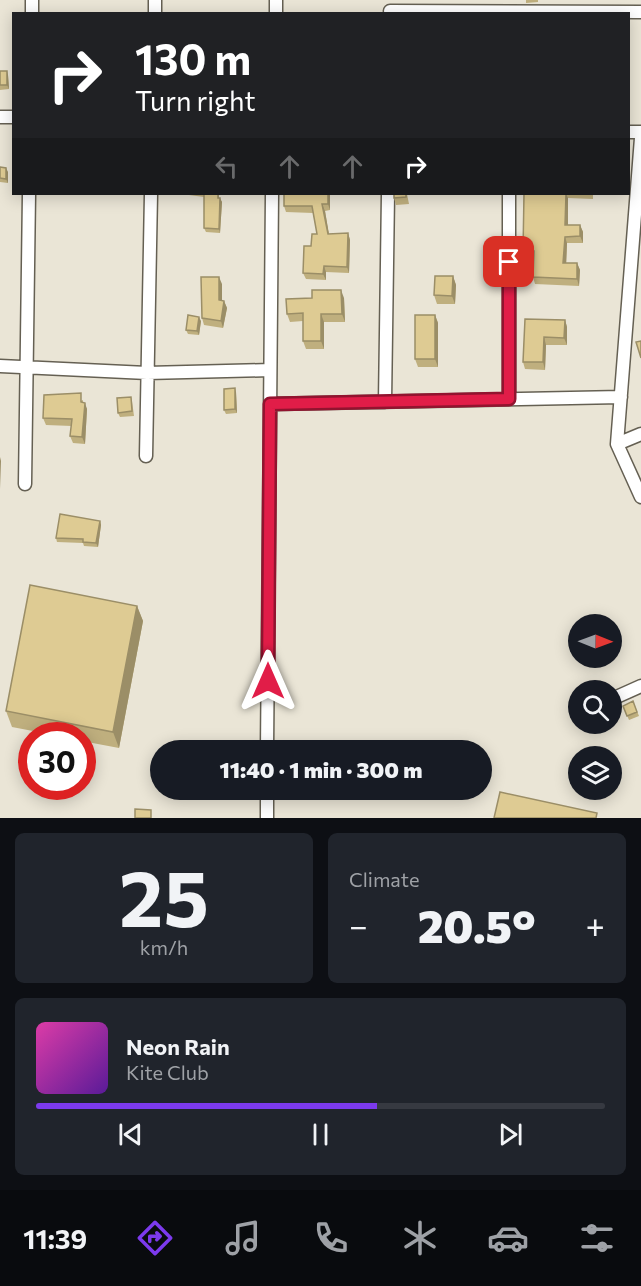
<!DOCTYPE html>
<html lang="en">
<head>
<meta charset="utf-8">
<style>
  :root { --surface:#171b24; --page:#20242c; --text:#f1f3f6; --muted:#9ea1a6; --line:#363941; --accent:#7c3aed }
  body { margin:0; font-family:Commissioner,sans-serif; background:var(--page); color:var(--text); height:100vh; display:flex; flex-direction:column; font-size:22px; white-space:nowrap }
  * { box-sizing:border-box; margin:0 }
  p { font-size:20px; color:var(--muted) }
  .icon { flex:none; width:33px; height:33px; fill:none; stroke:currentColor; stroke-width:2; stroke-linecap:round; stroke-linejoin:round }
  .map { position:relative; height:818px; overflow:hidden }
  .side { display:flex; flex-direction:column; gap:15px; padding:15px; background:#0d0f14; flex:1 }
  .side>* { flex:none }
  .banner { position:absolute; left:12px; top:12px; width:618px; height:183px; border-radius:0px; box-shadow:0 3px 15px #0003; background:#202124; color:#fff; overflow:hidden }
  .needle { width:39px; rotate:91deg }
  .tools { position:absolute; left:568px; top:614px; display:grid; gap:12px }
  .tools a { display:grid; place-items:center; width:54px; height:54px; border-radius:50%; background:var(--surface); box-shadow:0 3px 15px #0003; font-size:30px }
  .speed { position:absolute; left:18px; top:722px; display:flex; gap:12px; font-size:30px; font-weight:700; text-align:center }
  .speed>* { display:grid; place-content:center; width:78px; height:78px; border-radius:50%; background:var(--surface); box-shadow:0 3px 15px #0003; line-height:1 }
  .speed .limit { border:9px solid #d22; background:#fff; color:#111 }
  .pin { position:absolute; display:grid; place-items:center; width:51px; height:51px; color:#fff; margin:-26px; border-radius:12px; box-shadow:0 3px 9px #0006 }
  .me { position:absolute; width:66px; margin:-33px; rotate:0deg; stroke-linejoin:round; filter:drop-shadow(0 0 4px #0008) }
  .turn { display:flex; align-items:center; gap:21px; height:126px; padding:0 24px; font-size:27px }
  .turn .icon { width:78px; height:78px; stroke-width:2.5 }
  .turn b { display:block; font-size:42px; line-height:51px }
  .lanes { display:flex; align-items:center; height:57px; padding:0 24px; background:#0003; justify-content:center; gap:30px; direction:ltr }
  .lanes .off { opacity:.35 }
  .big { font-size:45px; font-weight:800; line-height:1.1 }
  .side .tile { flex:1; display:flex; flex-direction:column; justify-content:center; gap:9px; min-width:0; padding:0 21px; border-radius:9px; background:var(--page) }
  .side .dial { align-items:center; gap:0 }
  .dial b { font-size:78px; line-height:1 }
  .song { display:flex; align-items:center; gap:18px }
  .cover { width:72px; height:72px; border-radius:9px; background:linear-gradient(135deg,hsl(320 70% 55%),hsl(270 70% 35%)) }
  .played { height:6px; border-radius:3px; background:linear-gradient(90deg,var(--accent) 60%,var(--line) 60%) }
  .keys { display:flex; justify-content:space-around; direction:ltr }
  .heat { display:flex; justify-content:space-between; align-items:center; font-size:33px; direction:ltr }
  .side .tiles { flex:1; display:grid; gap:15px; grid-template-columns:1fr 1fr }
  .tile:last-child { grid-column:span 2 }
  .trip { position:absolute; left:150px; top:740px; width:342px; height:60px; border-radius:30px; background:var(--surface); box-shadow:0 3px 15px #0003; font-weight:800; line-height:60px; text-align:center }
  .dock { display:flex; height:96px; justify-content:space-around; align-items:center; background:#090b0e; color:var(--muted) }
  .dock .icon { width:42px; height:42px }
  .dock .current { color:var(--accent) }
  .dock b { font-size:27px; color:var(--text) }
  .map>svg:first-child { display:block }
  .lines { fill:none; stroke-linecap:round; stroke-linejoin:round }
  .minor-casing { stroke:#656053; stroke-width:15 }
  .minor { stroke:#fff; stroke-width:12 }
  .wall { fill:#bfaf7e }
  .shaded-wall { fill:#9b8e67 }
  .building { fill:#decb93; stroke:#9b8e67; stroke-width:1.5 }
  .route-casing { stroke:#92132f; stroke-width:15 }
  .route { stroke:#e11d48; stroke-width:10 }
</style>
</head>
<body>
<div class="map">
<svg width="641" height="818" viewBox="0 0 641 818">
  <rect width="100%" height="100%" fill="#eae5d6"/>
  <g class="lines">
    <!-- minor casing -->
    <g class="minor-casing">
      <path id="minor" d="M390,11l251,1
        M32,14v-14
        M155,14v-14
        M276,14v-14
        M0,117h14
        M628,132h13
        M641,138l-24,306 24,53
        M0,366l147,7 123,-3
        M509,399v-205
        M385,402l3,-208
        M270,404l351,-7
        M617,444l24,-10
        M146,456l5,-262
        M25,484l4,-290
        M612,699l29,-13
        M267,750l5,-556
        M267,818v-29"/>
    </g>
    <!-- minor -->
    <use href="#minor" class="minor"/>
  </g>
  <!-- wall -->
  <path class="wall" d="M526,0h12v2l-12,1z
    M0,71l8,4 1,14 -9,1z
    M0,167l8,5v11l-8,-1z
    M189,194h30v4l3,4 -2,31 -14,-1 -2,-4v-31l-15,-2z
    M284,194h46v16l-5,1 4,23 19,-1 2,7 -1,33 -23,-1v8l-20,-1 -3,-6 8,-27 6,-12 -4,-21 -27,-1 -2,-6z
    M394,194h13l2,10 -13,1 -2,-7z
    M524,194h69v5l-25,-1v27h12l3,7v11h-16l-1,20h11l3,7 -1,16 -44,-2 -2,-7 1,-20 -9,1 -2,-7z
    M453,276l3,9 -1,19h-18l-3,-9z
    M222,284v16l2,1 3,7 -4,20 -19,-3 -2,-7z
    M344,298l1,24h-21v27h-18l-3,-8v-20l-13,1 -3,-8z
    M435,315l3,8v44h-20l-3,-8z
    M525,319l40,1 2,7v18h-21l-1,25 -20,-1 -2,-7z
    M201,321l-2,14 -11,-1 -2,-4z
    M236,392l1,21 -11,1 -2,-4z
    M131,397l1,4 2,15 -14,1 -2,-4z
    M83,400v2l4,7 -2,35 -12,-1 -3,-7 2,-10 -26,-1 -3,-7z
    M100,521l1,4 -3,22 -14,-1 -1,-3 -26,-1 -1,-4z
    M137,606l6,15 -24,127 -37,-7v-6h-28l-42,-8 -6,-16z
    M633,701l6,15 -10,4 -6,-14z"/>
  <!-- shaded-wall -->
  <path class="shaded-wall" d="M7,71l1,4 1,14 -2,-4z
    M6,168l2,4v11l-2,-4z
    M328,194h2v16l-2,-6z
    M566,194l2,4v34l-3,-7z
    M220,198l2,4 -2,31 -1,-4z
    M322,204l3,7 5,30 -2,-7z
    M580,225l3,7v11l-3,-7z
    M348,233l2,7 -1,33 -2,-6z
    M565,237l2,6 -1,26 -3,-6z
    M577,263l3,7 -1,16 -2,-7z
    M324,266l2,6v8l-3,-6z
    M453,276l3,9 -1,19 -3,-8z
    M219,277l3,7v23l-3,-7z
    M341,290l3,8 1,24 -3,-8z
    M224,301l3,7 -4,20 -2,-7z
    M321,314l3,8v27l-3,-8z
    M435,315l3,8v44l-3,-8z
    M199,317l2,4 -2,14 -2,-4z
    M565,320l2,7v18l-3,-7z
    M544,337l2,8 -1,25 -2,-8z
    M235,388l1,4 1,21 -2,-4z
    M85,403l2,6 -2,35 -3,-7z
    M0,457l1,4 -1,28z
    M100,521l1,4 -3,22 -2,-4z
    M137,606l6,15 -24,127 -6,-16z"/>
  <!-- building -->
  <path class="building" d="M0,71h7v14h-7z
    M0,167l6,1v11l-6,-1z
    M204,194h14v4h2l-1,31 -15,-1z
    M284,194h44v10h-6l6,30 20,-1 -1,34 -23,-1 -1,8 -20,-1 1,-27h7l1,-12h5l-5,-28h-28z
    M394,194h12v3l-12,1z
    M524,194h42l-1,31h15v11l-15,1 -2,26h14v16l-44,-2 1,-26h-11z
    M435,276h18l-1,20 -18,-1z
    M201,277h18v23l5,1 -3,20 -19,-3z
    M312,290h29l1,24h-21v27h-18v-28l-16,1 -1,-15 26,-1z
    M188,315l11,2 -2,14 -11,-1z
    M415,315h20v44h-20z
    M525,319l40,1 -1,18 -20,-1 -1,25h-20z
    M641,341v17l-5,-16z
    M235,388v21l-11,1v-21z
    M81,393v9l4,1 -3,34 -12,-1 2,-17 -29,-1 1,-23z
    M131,397l1,14 -14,2 -1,-15z
    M60,514l40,7 -4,22 -13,-1v-3l-27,-1z
    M30,585l107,21 -24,126 -107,-21z
    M633,701l4,11 -10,4 -4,-10z
    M203,743l20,3v4h-21z
    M500,792l97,21 -1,5h-102z
    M135,809l16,1v8h-16z"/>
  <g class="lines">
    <!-- route casing -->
    <g class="route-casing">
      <path id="route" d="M268,681l2,-277 239,-5v-137"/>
    </g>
    <!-- route -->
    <use href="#route" class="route"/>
  </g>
</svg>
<div class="tools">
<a><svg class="needle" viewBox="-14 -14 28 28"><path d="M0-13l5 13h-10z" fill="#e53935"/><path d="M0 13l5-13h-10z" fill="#9ea1a6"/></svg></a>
<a><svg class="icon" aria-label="search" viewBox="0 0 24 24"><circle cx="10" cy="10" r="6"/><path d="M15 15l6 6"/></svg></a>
<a><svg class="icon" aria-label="layers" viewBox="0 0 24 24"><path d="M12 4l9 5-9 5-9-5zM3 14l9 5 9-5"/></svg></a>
</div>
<div class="speed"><div class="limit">30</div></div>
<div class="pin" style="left:509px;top:262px;background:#d93025"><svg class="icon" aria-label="arrive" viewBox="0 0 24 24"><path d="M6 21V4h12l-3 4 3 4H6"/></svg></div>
<svg class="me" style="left:268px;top:681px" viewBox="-20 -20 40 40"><path d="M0-17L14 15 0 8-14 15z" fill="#e11d48" stroke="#fff" stroke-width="4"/></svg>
<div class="trip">11:40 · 1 min · 300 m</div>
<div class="banner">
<div class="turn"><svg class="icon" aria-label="right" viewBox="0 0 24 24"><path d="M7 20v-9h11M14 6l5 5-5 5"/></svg><div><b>130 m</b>Turn right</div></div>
<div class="lanes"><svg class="icon off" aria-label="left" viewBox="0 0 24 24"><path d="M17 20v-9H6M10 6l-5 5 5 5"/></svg><svg class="icon off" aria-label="ahead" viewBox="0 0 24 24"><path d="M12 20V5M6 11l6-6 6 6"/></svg><svg class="icon off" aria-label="ahead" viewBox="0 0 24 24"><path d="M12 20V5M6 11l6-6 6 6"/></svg><svg class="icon" aria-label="right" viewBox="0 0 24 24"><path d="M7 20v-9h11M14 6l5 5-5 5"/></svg></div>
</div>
</div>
<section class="side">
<div class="tiles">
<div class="tile dial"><b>25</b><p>km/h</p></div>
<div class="tile"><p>Climate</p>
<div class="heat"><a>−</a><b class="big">20.5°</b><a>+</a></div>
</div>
<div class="tile">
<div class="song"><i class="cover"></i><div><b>Neon Rain</b><p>Kite Club</p></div></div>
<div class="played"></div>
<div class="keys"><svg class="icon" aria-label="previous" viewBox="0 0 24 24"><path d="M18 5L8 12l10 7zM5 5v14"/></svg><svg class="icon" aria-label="pause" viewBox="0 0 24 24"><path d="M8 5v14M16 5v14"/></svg><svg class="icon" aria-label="next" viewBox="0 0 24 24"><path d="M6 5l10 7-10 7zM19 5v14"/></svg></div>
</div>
</div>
</section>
<nav class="dock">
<b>11:39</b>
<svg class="icon current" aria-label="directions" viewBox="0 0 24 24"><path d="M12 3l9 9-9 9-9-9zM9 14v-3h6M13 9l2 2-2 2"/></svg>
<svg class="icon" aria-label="music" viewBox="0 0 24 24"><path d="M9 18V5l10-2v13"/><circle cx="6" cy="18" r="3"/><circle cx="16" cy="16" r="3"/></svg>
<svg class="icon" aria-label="phone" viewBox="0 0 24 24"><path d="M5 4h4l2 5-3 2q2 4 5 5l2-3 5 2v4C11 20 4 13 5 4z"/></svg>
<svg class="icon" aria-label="climate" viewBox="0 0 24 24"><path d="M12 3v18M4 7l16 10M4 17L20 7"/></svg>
<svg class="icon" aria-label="car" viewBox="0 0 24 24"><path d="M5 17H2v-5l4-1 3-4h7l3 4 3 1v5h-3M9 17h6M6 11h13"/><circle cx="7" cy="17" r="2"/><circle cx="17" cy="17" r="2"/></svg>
<svg class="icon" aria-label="filters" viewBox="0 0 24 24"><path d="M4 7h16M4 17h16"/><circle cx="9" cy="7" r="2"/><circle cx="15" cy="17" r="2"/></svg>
</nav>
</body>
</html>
